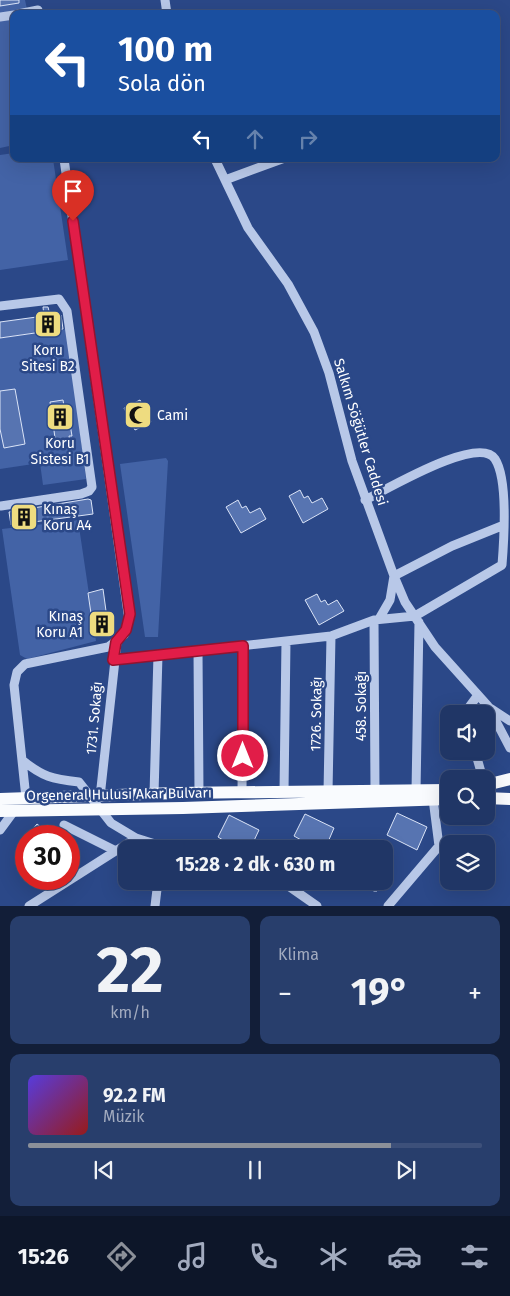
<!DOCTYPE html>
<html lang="tr">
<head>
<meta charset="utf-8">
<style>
  :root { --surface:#203666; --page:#283e6c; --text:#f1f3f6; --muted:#a2abbf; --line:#3d507a; --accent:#8c9099 }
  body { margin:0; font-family:"Fira Sans",sans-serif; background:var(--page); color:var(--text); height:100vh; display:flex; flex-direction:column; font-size:19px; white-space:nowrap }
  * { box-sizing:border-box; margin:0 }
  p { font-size:16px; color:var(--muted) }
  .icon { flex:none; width:28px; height:28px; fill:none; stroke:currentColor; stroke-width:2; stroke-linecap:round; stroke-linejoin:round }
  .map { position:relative; height:906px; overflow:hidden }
  .side { display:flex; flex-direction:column; gap:10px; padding:10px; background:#121e38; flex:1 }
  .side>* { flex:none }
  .top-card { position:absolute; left:10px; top:10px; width:490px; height:152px; border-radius:10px; box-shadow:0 5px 20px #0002,0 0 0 1px var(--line); background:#1a4fa0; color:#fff; overflow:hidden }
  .buttons { position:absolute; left:440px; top:705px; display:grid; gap:10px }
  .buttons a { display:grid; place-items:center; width:55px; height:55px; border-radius:10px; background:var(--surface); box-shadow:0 5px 20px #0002,0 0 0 1px var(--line); font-size:25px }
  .speed { position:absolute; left:15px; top:825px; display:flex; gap:10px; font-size:25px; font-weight:700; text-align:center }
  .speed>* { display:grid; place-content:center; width:65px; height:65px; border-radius:50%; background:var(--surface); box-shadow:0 5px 20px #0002,0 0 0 1px var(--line); line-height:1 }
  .speed .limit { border:8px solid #d22; background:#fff; color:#111 }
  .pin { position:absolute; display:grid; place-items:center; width:42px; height:42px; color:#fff; margin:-51px -21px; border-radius:50% 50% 50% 0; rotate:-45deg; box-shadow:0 0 5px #0007 }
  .pin .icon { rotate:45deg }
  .me { position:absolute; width:55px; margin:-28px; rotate:0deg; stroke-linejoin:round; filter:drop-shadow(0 0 4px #0008) }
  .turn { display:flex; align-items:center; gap:18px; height:105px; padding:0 25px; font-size:22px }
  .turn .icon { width:65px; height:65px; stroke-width:2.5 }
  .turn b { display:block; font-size:35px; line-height:42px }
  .lanes { display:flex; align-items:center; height:48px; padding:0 25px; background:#0003; justify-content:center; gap:25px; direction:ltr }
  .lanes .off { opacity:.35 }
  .big { font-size:38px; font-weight:700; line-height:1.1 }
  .side .tile { flex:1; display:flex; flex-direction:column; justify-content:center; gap:8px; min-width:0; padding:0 18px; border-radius:10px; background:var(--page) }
  .side .dial { align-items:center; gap:0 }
  .dial b { font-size:65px; line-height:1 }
  .song { display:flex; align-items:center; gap:15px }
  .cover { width:60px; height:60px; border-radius:8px; background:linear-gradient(135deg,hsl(250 70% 55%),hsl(0 70% 35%)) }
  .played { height:5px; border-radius:2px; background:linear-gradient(90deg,var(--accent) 80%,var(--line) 80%) }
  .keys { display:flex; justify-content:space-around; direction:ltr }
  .heat { display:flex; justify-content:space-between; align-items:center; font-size:28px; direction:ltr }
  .side .tiles { flex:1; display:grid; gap:10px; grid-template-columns:1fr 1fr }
  .tile:last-child { grid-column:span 2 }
  .trip { position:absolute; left:118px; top:840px; width:275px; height:50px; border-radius:10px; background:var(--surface); box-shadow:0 5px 20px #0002,0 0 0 1px var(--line); font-weight:700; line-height:50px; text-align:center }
  .dock { display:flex; height:80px; justify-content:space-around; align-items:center; background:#0d1629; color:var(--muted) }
  .dock .icon { width:35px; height:35px }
  .dock .current { color:var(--accent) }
  .dock b { font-size:22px; color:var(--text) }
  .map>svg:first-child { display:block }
  .green { fill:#4363a6 }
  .building { fill:#5774b1; stroke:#dbe4f7 }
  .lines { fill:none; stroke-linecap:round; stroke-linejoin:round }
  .minor { stroke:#b8c8e8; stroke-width:9 }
  .major { stroke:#f9fbfe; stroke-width:12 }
  .route-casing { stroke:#92132f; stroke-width:12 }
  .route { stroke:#e11d48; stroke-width:9 }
  .labels { text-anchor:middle; stroke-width:5; stroke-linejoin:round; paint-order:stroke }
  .poi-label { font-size:14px; fill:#fff; stroke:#2b4888 }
  .street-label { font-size:14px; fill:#fff; stroke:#2b4888 }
</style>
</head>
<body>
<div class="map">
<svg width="510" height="906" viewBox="0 0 510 906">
  <rect width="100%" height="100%" fill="#2b4888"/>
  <!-- green -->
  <path class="green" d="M0,0h25l3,14h-14v131l-14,3z
    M14,153v6h39l15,101 -68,10v-115z
    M67,329l19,150 -43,6 -3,-22 -40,6v-131z
    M166,458l2,3 -10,176h-13l-25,-173z
    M78,520l18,121 -69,18 -7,-4 -18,-126z"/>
  <!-- building -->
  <path class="building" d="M0,0h19v3l-19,3z
    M43,307h5l2,8h11l2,14 -63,9v-16l44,-6z
    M15,389l10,55 -21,4 -4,-19v-38z
    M63,400l1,6h3l5,30h-3l1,7 -14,2 -6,-43z
    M140,400l11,22 -16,8 -11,-22z
    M300,490l4,8 4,-2 4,7 10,-5 6,11 -25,14 -14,-27z
    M88,499l3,1 2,14 -82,11 -2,-13z
    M238,500l4,8 4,-2 4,7 10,-5 6,11 -25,14 -15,-26z
    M103,589l6,44 -12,2 -3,-1 -6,-41z
    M317,594l4,8 4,-2 3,5 9,-5 7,11 -25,14 -14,-25z
    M397,813l30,14 -10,23 -30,-15z
    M305,814l29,14 -9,21h-8l-23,-13z
    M229,815l30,15 -9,19h-12l-20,-12z
    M37,824l15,12h-25z
    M354,881h28l-5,10h-3z"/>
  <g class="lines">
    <!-- minor -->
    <path class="minor" d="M165,0l2,14
      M18,14l20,-4
      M0,17l14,-2
      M215,159l33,69 40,56 26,48 15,41 23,88 42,115 11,26 30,45 53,59 22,42
      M225,180l57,-21
      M0,306l59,-7 8,12 25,176 -3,4 -8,3 -80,12
      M379,619l11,-19 4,-24 58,-30 52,-21
      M374,620l1,171
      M198,651l1,142
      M113,660l218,-24 43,-16 41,-4 87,-51c2,-25 6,-86 -7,-106 -16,-25 -109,31 -130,41
      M490,708l20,13
      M464,714l14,-19
      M475,751l8,28
      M22,760c21,17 30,19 57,22l32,41 25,15 35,11
      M416,791l3,-169
      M284,792l2,-151
      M328,792l3,-156
      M242,793l1,-147
      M154,794l4,-139
      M100,797l17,-155
      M26,798l-12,-113 3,-13 8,-8 83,-17 16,-12 5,-15 -65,-461
      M64,825l52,26
      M0,830l14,-19
      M275,881l12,4 30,21
      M29,906l107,-68
      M155,906l3,-25
      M388,906l51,-60 -6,-47"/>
    <!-- major -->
    <path class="major" d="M486,785l24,-6
      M486,798l24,1
      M0,799l176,-6 271,-3
      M0,811l183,-3 266,-9"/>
  </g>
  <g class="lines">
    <!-- route casing -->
    <g class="route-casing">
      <path id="route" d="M73,221l57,393 -4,16 -10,12 -3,18 130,-14v110"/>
    </g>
    <!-- route -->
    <use href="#route" class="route"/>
  </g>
  <!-- icons -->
  <defs>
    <g id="building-square" transform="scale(1.4375)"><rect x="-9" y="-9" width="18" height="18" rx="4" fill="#eedc80" stroke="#2b4888"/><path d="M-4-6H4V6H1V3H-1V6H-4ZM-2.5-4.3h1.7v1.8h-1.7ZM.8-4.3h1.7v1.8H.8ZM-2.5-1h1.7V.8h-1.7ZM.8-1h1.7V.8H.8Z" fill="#111"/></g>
    <g id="mosque-square" transform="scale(1.4375)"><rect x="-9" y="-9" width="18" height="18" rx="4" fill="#eedc80" stroke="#2b4888"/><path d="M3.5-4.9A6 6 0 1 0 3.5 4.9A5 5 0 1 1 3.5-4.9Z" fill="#111"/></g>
  </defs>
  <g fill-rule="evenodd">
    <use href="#building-square" x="48" y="324"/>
    <use href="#mosque-square" x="138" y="415"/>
    <use href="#building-square" x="60" y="417"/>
    <use href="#building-square" x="24" y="517"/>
    <use href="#building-square" x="102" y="624"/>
  </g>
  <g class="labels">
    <!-- poi labels -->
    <g class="poi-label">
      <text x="48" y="355">Koru<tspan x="48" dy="16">Sitesi B2</tspan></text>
      <text x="157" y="420" text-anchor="start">Cami</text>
      <text x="60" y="448">Koru<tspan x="60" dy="16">Sistesi B1</tspan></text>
      <text x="43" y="514" text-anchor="start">Kınaş<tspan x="43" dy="16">Koru A4</tspan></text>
      <text x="83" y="621" text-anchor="end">Kınaş<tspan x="83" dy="16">Koru A1</tspan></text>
    </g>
    <!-- street labels -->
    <g class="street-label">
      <text transform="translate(361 432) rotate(73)" y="5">Salkım Söğütler Caddesi</text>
      <text transform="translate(361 706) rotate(-90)" y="5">458. Sokağı</text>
      <text transform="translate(316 714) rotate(-89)" y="5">1726. Sokağı</text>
      <text transform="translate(94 718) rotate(-85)" y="5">1731. Sokağı</text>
      <text transform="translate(119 794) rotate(-1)" y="5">Orgeneral Hulusi Akar Bulvarı</text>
    </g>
  </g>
</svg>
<div class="buttons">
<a><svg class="icon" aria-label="sound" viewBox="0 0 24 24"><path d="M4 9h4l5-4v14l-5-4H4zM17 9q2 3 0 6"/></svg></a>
<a><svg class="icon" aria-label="search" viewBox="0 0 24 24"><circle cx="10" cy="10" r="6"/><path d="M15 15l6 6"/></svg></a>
<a><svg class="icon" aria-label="layers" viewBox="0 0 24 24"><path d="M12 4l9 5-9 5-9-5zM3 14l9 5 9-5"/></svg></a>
</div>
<div class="speed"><div class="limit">30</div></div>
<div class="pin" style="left:73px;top:221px;background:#d93025"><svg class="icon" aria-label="arrive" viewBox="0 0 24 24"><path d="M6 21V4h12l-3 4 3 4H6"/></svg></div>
<svg class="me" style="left:243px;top:756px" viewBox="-20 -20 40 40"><circle r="17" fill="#e11d48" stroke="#fff" stroke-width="3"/><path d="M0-11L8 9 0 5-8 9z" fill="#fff"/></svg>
<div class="trip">15:28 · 2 dk · 630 m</div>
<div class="top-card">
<div class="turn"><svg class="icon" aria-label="left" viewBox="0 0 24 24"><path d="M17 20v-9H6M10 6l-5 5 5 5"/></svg><div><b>100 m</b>Sola dön</div></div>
<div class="lanes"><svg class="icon" aria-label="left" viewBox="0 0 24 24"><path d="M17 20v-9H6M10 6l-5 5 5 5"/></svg><svg class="icon off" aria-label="ahead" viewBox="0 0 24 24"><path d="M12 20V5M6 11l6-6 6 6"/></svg><svg class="icon off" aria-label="right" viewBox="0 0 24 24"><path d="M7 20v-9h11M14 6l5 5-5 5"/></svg></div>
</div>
</div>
<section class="side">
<div class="tiles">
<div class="tile dial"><b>22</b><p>km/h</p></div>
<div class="tile"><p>Klima</p>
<div class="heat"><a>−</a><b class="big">19°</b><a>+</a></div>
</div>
<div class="tile">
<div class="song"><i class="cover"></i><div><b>92.2 FM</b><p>Müzik</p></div></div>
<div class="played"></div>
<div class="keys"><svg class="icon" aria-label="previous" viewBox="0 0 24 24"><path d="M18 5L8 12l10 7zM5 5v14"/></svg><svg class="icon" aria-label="pause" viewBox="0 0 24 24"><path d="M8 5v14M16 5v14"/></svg><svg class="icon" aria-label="next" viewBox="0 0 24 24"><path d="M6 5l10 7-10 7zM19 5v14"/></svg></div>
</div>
</div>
</section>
<nav class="dock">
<b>15:26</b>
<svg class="icon current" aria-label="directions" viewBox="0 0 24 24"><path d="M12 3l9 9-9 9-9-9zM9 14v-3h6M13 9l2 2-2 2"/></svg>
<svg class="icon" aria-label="music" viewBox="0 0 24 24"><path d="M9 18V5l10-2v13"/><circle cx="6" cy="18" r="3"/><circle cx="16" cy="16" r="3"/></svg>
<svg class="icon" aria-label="phone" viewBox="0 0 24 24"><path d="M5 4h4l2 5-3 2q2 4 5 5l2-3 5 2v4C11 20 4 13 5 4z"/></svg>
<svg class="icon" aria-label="climate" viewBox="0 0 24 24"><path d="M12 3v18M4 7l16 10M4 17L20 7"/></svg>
<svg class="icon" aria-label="car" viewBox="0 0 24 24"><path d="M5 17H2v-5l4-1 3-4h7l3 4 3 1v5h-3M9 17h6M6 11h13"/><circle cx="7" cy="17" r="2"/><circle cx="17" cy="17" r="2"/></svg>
<svg class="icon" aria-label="filters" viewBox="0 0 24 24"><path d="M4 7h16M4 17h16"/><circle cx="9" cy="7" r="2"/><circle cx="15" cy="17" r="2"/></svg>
</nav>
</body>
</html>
